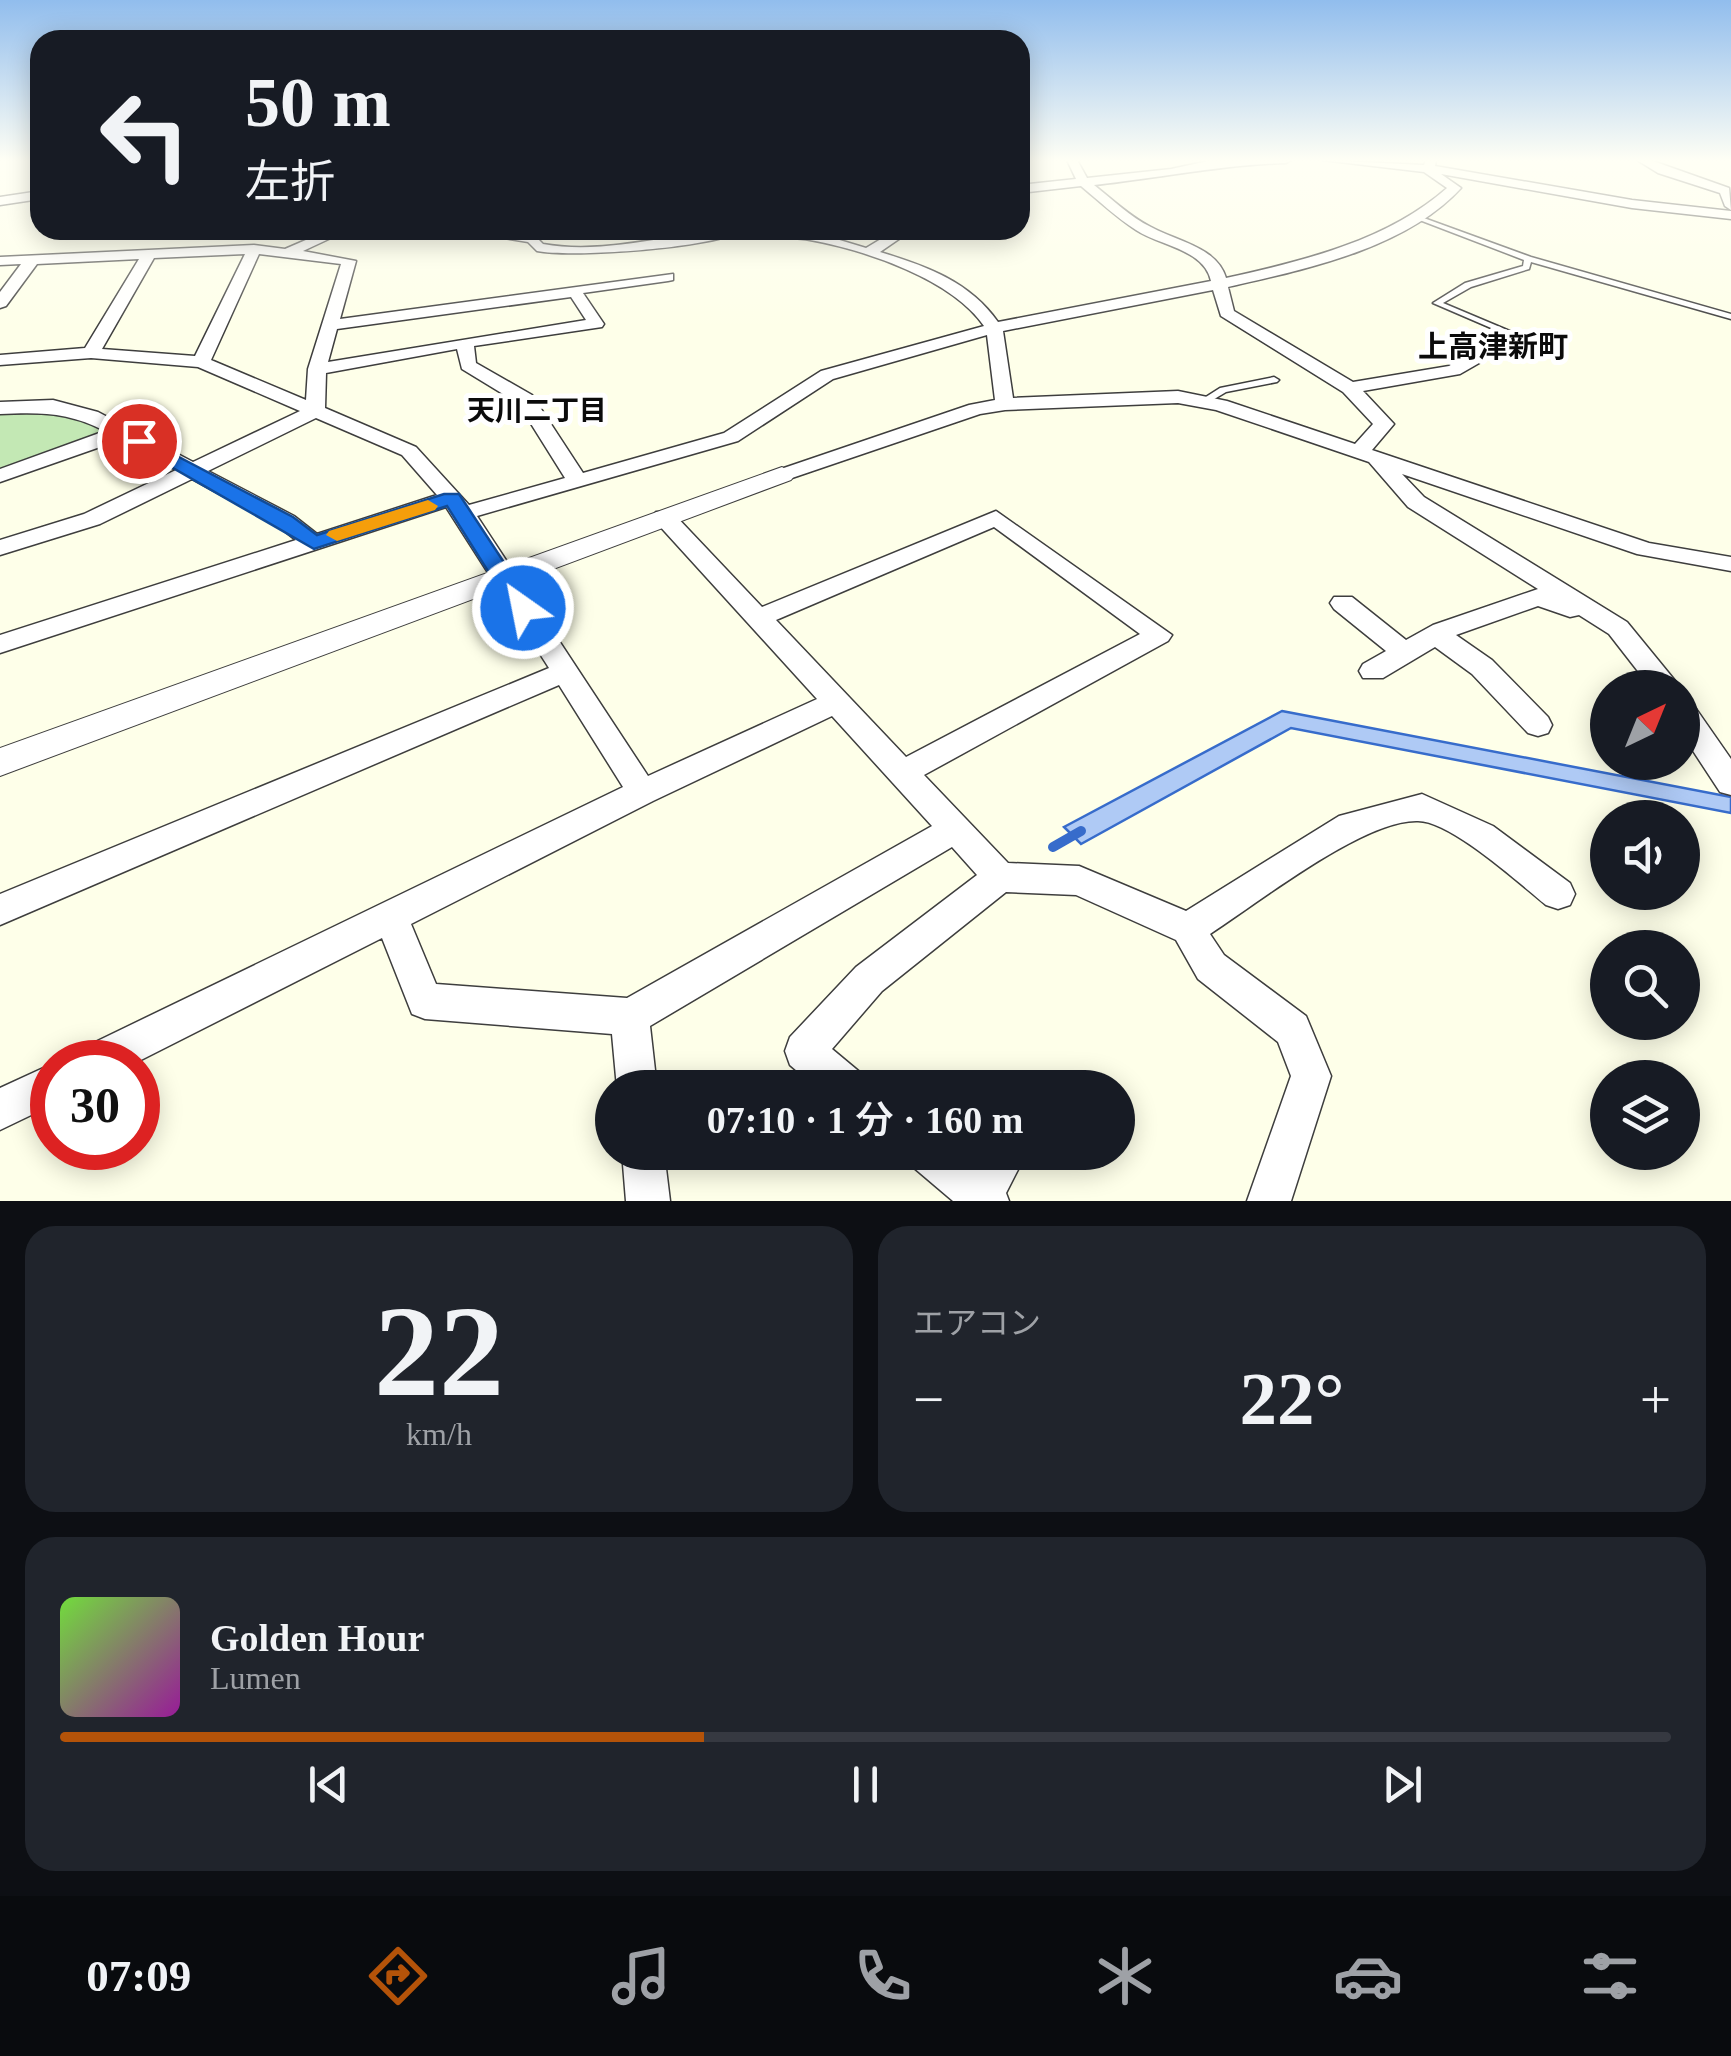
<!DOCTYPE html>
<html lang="ja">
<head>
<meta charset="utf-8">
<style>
  :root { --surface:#171b24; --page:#20242c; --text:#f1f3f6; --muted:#9ea1a6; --line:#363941; --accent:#b45309 }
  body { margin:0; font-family:"Times New Roman","Noto Sans JP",serif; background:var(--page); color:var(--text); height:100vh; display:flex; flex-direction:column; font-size:38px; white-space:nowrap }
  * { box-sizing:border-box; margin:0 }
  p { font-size:32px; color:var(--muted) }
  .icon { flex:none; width:55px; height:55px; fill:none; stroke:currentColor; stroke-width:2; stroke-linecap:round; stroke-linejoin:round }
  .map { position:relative; height:1201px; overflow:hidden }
  .side { display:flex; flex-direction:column; gap:25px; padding:25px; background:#0d0f14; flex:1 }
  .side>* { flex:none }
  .top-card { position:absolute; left:30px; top:30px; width:1000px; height:210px; border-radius:30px; box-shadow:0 5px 25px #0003; background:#171b24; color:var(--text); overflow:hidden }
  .needle { width:65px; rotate:43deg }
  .fabs { position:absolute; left:1590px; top:670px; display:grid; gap:20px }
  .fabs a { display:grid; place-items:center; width:110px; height:110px; border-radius:50%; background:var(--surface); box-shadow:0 5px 25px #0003; font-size:50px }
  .speed { position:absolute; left:30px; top:1040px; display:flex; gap:20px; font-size:50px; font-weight:700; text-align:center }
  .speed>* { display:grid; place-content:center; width:130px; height:130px; border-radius:50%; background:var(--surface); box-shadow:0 5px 25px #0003; line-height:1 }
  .speed .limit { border:15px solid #d22; background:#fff; color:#111 }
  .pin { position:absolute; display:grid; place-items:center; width:85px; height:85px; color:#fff; margin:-42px; border:5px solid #fff; border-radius:50%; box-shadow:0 2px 10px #0007 }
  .me { position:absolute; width:110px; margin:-55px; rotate:327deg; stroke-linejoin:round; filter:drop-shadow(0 0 8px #0008) }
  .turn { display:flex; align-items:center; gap:35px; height:210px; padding:0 50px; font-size:45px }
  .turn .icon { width:130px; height:130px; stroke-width:2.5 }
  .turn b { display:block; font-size:70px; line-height:85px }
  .big { font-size:75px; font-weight:600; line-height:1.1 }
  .side .card { flex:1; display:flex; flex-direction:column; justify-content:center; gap:15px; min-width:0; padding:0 35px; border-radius:30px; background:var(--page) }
  .side .dial { align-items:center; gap:0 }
  .dial b { font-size:130px; line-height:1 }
  .song { display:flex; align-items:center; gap:30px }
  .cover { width:120px; height:120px; border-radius:15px; background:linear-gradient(135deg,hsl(100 70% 55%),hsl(300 70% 35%)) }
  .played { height:10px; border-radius:5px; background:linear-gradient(90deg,var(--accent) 40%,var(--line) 40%) }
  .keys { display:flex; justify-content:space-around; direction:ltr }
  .heat { display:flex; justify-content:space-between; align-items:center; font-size:55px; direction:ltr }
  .side .tiles { flex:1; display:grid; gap:25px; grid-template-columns:1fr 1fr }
  .card:last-child { grid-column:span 2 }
  .trip { position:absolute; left:595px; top:1070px; width:540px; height:100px; border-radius:50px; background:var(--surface); box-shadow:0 5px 25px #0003; font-weight:600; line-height:100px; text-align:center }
  .tab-bar { display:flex; height:160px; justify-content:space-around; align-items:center; background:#090b0e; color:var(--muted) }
  .tab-bar .icon { width:70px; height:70px }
  .tab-bar .selected { color:var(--accent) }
  .tab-bar b { font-size:45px; color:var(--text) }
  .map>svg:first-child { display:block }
  .green { fill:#c3e8b4 }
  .water { fill:#afcaf5; stroke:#376ccb; stroke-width:2.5 }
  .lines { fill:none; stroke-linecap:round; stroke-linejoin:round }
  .stream { stroke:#376ccb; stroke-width:10 }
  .service-casing { stroke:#3e3e3e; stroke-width:3 }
  .minor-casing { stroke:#3e3e3e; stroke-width:3 }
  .tertiary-casing { stroke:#3e3e3e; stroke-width:2 }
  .service { fill:#fff; fill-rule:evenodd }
  .minor { fill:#fff; fill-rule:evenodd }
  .tertiary { fill:#fff; fill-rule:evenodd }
  .route { fill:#1a73e8; stroke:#114b97; stroke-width:2.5 }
  .slow { fill:#f59e0b }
  .labels { text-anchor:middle; stroke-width:10; stroke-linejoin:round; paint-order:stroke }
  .far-neighbourhood-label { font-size:28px; font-weight:bold; fill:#0b0b0b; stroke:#fff }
  .far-quarter-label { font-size:30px; font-weight:bold; fill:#0b0b0b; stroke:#fff }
</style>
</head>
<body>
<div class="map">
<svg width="1731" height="1201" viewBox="0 0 1731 1201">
  <rect width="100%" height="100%" fill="#feffe9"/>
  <!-- green -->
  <path class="green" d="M43,411l55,14 4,11 -102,37v-60z"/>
  <!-- water -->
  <path class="water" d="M1282,711l449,86v16l-440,-85 -210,116 -17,-17z"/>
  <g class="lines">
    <!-- stream -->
    <path class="stream" d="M1053,847l28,-16"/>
    <!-- service casing -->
    <g class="service-casing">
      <path id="service" d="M1417,217h4l110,40 200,57v5l-200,-57 -2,7 -58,18 -28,16 76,32 -7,2 -79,-34 32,-20 58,-17 1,-6 -107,-41z
        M1274,377l5,3 -2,2 -51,10 -20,12 -3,1 -5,-3 22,-14z"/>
    </g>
    <!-- minor casing -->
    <g class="minor-casing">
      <path id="minor" d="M1067,160h10l10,18 84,-9 42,-9h78l-5,3c-65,2 -127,15 -192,22 18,14 36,32 57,42 25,14 66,20 75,51 77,-17 161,-37 221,-90l-23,-16 -102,-12 102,5 2,-5h10l-1,6 197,34 99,11v8l-99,-11 -191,-34 20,14c-56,61 -155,81 -233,99l6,24 119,71 96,-16 60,-35h12v8l-61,35 -97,17 31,33 -22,26 277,93 82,14v14l-94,-17 -235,-80 22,23 203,125 54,66h-30l-42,-54 -30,-19 -9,2 -32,-11 -82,29 36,25 56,57 4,8 -4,8 -10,3 -10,-3 -56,-59 -37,-27 -52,31h-20l-4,-7 4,-7 23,-13 -52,-42 -4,-6 4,-6h18l54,43 27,-15 105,-36 -130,-82 -39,-45 -153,-52 -38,-7 -173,7 -25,4 -191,65 -7,2 -11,-6 4,-4 194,-66 26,-5 -8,-65 -154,44 -95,62 -261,75 171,260 169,-77 -161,-177 -3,-5 3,-5h16l90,95 234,-96 176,124 -4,6 -244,134 84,88 71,3 107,45 153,-95 83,-22 71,32 77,57 5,11 -5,11 -12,4 -12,-4c-26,-21 -95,-84 -128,-84 -54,-2 -160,82 -208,113l14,21 82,61 25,60 -40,125h-44l44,-125 -13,-34 -80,-63 -22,-39 -100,-45 -70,-3 -124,99 -50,58 30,25 6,14h-51l-27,-23 -5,-14 5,-14 66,-70 121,-92 -25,-28 -302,179 7,62h-40l-5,-54 -187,-15 -13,-5 -30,-76 -245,124h-59l5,-14 540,-261 -64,-102 -559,240v-31l549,-226 -103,-161 -446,146v-18l296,-95 -18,-14 -86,-47 -92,45 -100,31v-15l84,-26 92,-44 -56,-30 -120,42v-13l105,-38c-36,-19 -66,-19 -105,-17v-12l53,-2 45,12 95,50 107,-51 -102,-44 -107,-9 -91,7v-10l85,-7 54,-89 -102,5 -31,42 -6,2v-16l21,-28 -21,1v-8l254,-12 31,4 44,-19h19l-45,21 53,10 -16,58 333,-45v6l-5,1 -85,12 21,31 -2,3 -128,19 2,17 56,32 51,78 141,-40 97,-62 163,-45c-32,-47 -119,-76 -174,-86 -19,-4 -46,0 -62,-10l65,2 53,16 30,-18h16l-32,22c46,14 89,29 118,70l213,-41c-7,-32 -51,-35 -75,-51 -19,-12 -37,-29 -55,-44l-61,7v-8l56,-6zM245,254l-50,102 -93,-7 52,-91zM259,254l82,10 -33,105 -2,31 -95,-40zM1213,290l8,26 122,76 30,32 -18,20 -128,-43 -49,-10 -165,7 -10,-67zM571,297l15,23 -258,42 9,-33zM457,349l5,20 56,34 47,75 -96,27 -53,-58 -91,-39 1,-35zM316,418l86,37 35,40 -120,39 -23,-18 -86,-45zM994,527l146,107 -234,123 -130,-137zM832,716l100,110 -305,172 -191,-14 -25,-60 242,-123z
        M1637,160h13l79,28 2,22 -6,-4 -5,-13 -62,-20z
        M40,191v8l-40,6v-8z
        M454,230l79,4 10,10c67,12 134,-14 201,-14 -29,18 -170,28 -207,21l-9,-9z
        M1682,700l10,3 39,56v36l-11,-3 -38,-58z
        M52,1064v41l-52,25v-42z
        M622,1152h42l6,49h-44z
        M907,1152h55l13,11 7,-11h45l-21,41 3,8h-56l-40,-34z"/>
    </g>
    <!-- tertiary casing -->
    <g class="tertiary-casing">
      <path id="tertiary" d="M782,467l13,8 -4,5 -791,296v-28z"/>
    </g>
    <!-- service -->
    <use href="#service" class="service"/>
    <!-- minor -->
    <use href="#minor" class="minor"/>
    <!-- tertiary -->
    <use href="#tertiary" class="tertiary"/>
  </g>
  <!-- sky -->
  <linearGradient id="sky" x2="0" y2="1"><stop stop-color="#91bded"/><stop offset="0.49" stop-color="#fffff5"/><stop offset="1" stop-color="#fffff5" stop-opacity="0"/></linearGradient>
  <rect width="1731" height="328" fill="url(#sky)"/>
  <!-- route -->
  <path class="route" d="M139,436l154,81 24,18 127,-41h15l75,114 -11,8 -8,-2 -68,-108 -133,43 -181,-104v-8z"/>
  <!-- slow -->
  <path class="slow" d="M428,500l10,6 -3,4 -98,31 -11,-6 3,-4z"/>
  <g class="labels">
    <!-- far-neighbourhood labels -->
    <g class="far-neighbourhood-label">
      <text x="537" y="420">天川二丁目</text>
    </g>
    <!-- far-quarter labels -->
    <g class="far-quarter-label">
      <text x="1493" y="357">上高津新町</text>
    </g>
  </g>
</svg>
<div class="fabs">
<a><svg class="needle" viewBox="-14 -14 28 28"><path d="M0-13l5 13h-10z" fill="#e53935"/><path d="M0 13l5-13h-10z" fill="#9ea1a6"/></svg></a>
<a><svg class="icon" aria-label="sound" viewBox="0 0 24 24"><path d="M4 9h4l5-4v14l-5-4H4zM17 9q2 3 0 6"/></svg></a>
<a><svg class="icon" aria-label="search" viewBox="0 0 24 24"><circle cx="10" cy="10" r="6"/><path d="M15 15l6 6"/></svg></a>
<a><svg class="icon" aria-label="layers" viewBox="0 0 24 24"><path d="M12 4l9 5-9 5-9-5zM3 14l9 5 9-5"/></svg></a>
</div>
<div class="speed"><div class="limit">30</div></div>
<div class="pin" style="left:139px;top:441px;background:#d93025"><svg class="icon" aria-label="arrive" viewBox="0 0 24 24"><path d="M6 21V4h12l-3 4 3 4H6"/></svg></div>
<svg class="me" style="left:523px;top:608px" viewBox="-20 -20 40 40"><circle r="17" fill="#1a73e8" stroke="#fff" stroke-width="3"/><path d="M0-11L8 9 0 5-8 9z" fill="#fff"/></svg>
<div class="trip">07:10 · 1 分 · 160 m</div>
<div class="top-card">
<div class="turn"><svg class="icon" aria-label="left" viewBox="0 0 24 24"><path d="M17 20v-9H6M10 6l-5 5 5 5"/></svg><div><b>50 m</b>左折</div></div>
</div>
</div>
<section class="side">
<div class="tiles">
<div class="card dial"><b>22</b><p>km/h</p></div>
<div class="card"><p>エアコン</p>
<div class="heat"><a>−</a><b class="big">22°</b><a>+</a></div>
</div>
<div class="card">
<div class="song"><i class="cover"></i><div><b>Golden Hour</b><p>Lumen</p></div></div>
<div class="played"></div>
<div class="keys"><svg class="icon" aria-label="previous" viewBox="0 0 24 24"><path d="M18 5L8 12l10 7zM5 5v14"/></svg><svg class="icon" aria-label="pause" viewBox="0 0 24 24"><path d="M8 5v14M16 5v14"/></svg><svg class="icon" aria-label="next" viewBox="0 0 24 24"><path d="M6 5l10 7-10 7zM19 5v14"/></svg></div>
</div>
</div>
</section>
<nav class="tab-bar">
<b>07:09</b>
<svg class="icon selected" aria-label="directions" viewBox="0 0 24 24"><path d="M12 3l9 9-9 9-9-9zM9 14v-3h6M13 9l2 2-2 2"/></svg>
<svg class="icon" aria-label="music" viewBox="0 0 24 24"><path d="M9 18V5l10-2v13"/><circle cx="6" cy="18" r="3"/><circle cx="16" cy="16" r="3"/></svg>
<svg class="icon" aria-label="phone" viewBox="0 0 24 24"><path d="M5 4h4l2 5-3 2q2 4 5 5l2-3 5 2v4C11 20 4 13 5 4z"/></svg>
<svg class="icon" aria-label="climate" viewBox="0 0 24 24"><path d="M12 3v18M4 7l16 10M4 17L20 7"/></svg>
<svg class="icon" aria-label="car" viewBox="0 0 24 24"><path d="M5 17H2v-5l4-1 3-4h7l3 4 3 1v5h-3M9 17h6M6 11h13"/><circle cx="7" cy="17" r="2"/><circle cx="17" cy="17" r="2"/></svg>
<svg class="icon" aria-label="filters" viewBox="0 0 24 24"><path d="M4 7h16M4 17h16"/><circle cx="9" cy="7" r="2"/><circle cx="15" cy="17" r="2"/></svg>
</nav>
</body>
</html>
